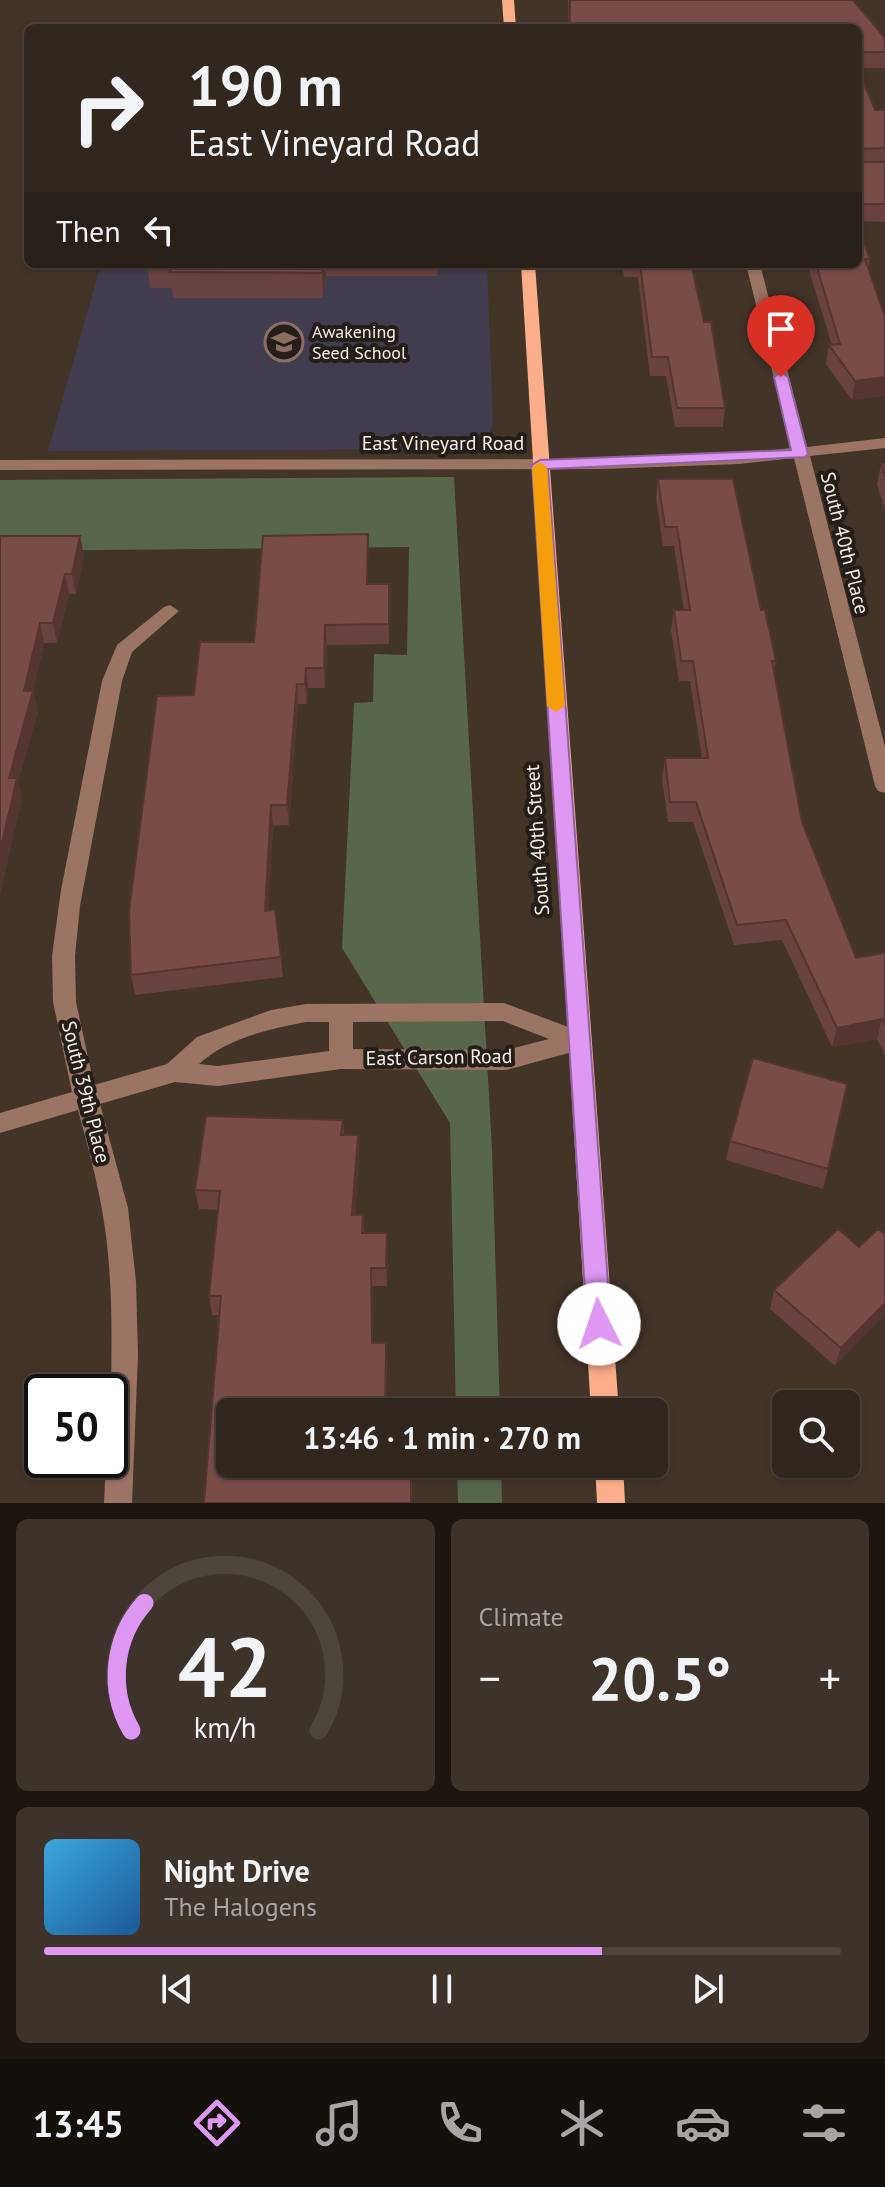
<!DOCTYPE html>
<html lang="en">
<head>
<meta charset="utf-8">
<style>
  :root { --surface:#32271e; --page:#3d332b; --text:#f1f3f6; --muted:#a8a5a4; --line:#4d443c; --accent:#de98f3 }
  body { margin:0; font-family:"PT Sans",sans-serif; background:var(--page); color:var(--text); height:100vh; display:flex; flex-direction:column; font-size:30px; white-space:nowrap }
  * { box-sizing:border-box; margin:0 }
  p { font-size:26px; color:var(--muted) }
  .icon { flex:none; width:44px; height:44px; fill:none; stroke:currentColor; stroke-width:2; stroke-linecap:round; stroke-linejoin:round }
  .map { position:relative; height:1503px; overflow:hidden }
  .drawer { display:flex; flex-direction:column; gap:16px; padding:16px; background:#1c1510; flex:1 }
  .drawer>* { flex:none }
  .banner { position:absolute; left:24px; top:24px; width:838px; height:244px; border-radius:12px; box-shadow:0 2px 6px #0004,0 0 0 2px var(--line); background:#32271e; color:var(--text); overflow:hidden }
  .fabs { position:absolute; left:772px; top:1390px; display:grid; gap:16px }
  .fabs a { display:grid; place-items:center; width:88px; height:88px; border-radius:12px; background:var(--surface); box-shadow:0 2px 6px #0004,0 0 0 2px var(--line); font-size:40px }
  .speed { position:absolute; left:24px; top:1374px; display:flex; gap:16px; font-size:40px; font-weight:700; text-align:center }
  .speed>* { display:grid; place-content:center; width:104px; height:104px; border-radius:50%; background:var(--surface); box-shadow:0 2px 6px #0004,0 0 0 2px var(--line); line-height:1 }
  .speed .limit { border:4px solid #111; border-radius:12px; background:#fff; color:#111 }
  .pin { position:absolute; display:grid; place-items:center; width:68px; height:68px; color:#fff; margin:-82px -34px; border-radius:50% 50% 50% 0; rotate:-45deg; box-shadow:0 0 8px #0007 }
  .pin .icon { rotate:45deg }
  .me { position:absolute; width:88px; margin:-44px; rotate:356deg; stroke-linejoin:round; filter:drop-shadow(0 0 6px #0008) }
  .turn { display:flex; align-items:center; gap:28px; height:168px; padding:0 32px; font-size:36px }
  .turn .icon { width:104px; height:104px; stroke-width:2.5 }
  .turn b { display:block; font-size:56px; line-height:68px }
  .then { display:flex; align-items:center; height:76px; padding:0 32px; background:#0003; gap:16px; font-size:30px }
  .big { font-size:60px; font-weight:700; line-height:1.1 }
  .drawer .tile { flex:1; display:flex; flex-direction:column; justify-content:center; gap:12px; min-width:0; padding:0 28px; border-radius:12px; background:var(--page) }
  .drawer .dial { align-items:center; gap:0 }
  .dial svg { height:208px; overflow:visible; fill:none; stroke:var(--line); stroke-width:7; stroke-linecap:round; text-anchor:middle }
  .dial text { fill:var(--text); stroke:none }
  .song { display:flex; align-items:center; gap:24px }
  .cover { width:96px; height:96px; border-radius:12px; background:linear-gradient(135deg,hsl(200 70% 55%),hsl(210 70% 35%)) }
  .played { height:8px; border-radius:4px; background:linear-gradient(90deg,var(--accent) 70%,var(--line) 70%) }
  .keys { display:flex; justify-content:space-around; direction:ltr }
  .heat { display:flex; justify-content:space-between; align-items:center; font-size:44px; direction:ltr }
  .drawer .tiles { flex:1; display:grid; gap:16px; grid-template-columns:1fr 1fr }
  .tile:last-child { grid-column:span 2 }
  .trip { position:absolute; left:216px; top:1398px; width:452px; height:80px; border-radius:12px; background:var(--surface); box-shadow:0 2px 6px #0004,0 0 0 2px var(--line); font-weight:700; line-height:80px; text-align:center }
  .menu { display:flex; height:128px; justify-content:space-around; align-items:center; background:#14100c; color:var(--muted) }
  .menu .icon { width:56px; height:56px }
  .menu .active { color:var(--accent) }
  .menu b { font-size:36px; color:var(--text) }
  .map>svg:first-child { display:block }
  .education { fill:#413c4e }
  .green { fill:#58674b }
  .lines { fill:none; stroke-linecap:round; stroke-linejoin:round }
  .minor { fill:#9b7463; fill-rule:evenodd }
  .major { fill:#fcae8b; fill-rule:evenodd }
  .wall { fill:#69413e }
  .shaded-wall { fill:#553532 }
  .building { fill:#7a4c48; stroke:#553532; stroke-width:2 }
  .route { fill:#de98f3; stroke:#90639e; stroke-width:2 }
  .slow { fill:#f59e0b }
  .labels { text-anchor:middle; stroke-width:8; stroke-linejoin:round; paint-order:stroke }
  .far-poi-label { font-size:18px; fill:#f7eee6; stroke:#241e18; text-anchor:start }
  .street-label { font-size:20px; fill:#f7eee6; stroke:#241e18 }
</style>
</head>
<body>
<div class="map">
<svg width="885" height="1503" viewBox="0 0 885 1503">
  <rect width="100%" height="100%" fill="#433428"/>
  <!-- education -->
  <path class="education" d="M101,264h386l6,156 -3,12 -25,15 -19,2 -398,2z"/>
  <!-- green -->
  <path class="green" d="M454,477l38,672 8,263h-44l-6,-289 -108,-175 12,-245 19,-1 1,-48 33,1 2,-108 -409,4v-71z
    M457,1464h44l1,39h-44z"/>
  <g class="lines">
    <!-- minor -->
    <path class="minor" d="M746,264h14l47,183 78,-9v10l-75,8 75,291v46l-7,-2 -3,-5 -81,-328 -55,6 -137,5 -602,1v-10l602,-1 137,-5 52,-6z
      M170,605l9,6 -47,41 -10,29 -42,225 -5,50 1,46 18,83 73,-21 30,-27 74,-27 35,-6 198,-1 83,31 4,7 -4,7 -81,22 -165,-1 -123,17 -43,-4 -75,22 28,104 8,74 2,73 -6,148h-28l2,-43h4c0,-72 5,-144 -3,-216 -5,-46 -17,-90 -29,-134l-78,23v-20l72,-21 -19,-90 -1,-46 9,-66 41,-209 15,-36 47,-38zM503,1021l46,18 -43,11 -153,-1v-27zM306,1022h23v29l-111,15 -19,-2c28,-26 70,-35 107,-42z"/>
    <!-- major -->
    <path class="major" d="M502,0h12l2,28h-12z
      M521,264h14l84,1148h-28z
      M595,1464h28l2,39h-28z"/>
  </g>
  <!-- wall -->
  <path class="wall" d="M568,0h285l32,38v30h-27v-40h-289z
    M858,69l17,41h10v112l-27,-1z
    M858,226l12,33 -2,10 17,48 -33,83 -26,-36 3,-19h3l-25,-81h51z
    M147,264h290v12h-111l-3,22h-150l-1,-10h-22z
    M622,264h69l13,58 21,86 -2,19h-48l-9,-51h-16l-12,-99h-14z
    M881,464h4v46l-8,-26z
    M658,479l103,131 15,51 -2,9 28,152 54,136 29,-5v102l-8,-16 -45,8 -50,-107 -48,5 -41,-123h-25l-6,-43 3,-21h37l-12,-77h-11l-8,-51 3,-20h10l-10,-64h-11l-7,-48z
    M368,534v50h21v60l-62,1 -2,43h-17l-1,16h-9l-9,121 -16,1 -5,84h7l8,67 -148,18 -4,-20 63,-280 60,-53z
    M0,536h80l4,20 -8,38h-7l-12,49h-13l-11,48 5,20 -20,71 4,16 -22,95z
    M343,1120l1,15h14l1,20 -4,60h8l1,18 24,19 -1,34h-15l1,57 14,18 -1,51h-156l-10,-97h-8l-3,-19 9,-86 -19,-1 -4,-19z
    M730,1141l98,28 -5,20 -97,-29z
    M885,1234l-50,132 -65,-57 4,-19z"/>
  <!-- shaded-wall -->
  <path class="shaded-wall" d="M323,264h2l1,12 -3,22 -1,-25z
    M885,377v19l-33,4 3,-19z
    M80,536l4,20 -8,38 -4,-20z
    M65,574l4,20 -12,49 -4,-20z
    M40,623l4,20 -11,48 5,20 -20,71 4,16 -22,95v-42l9,-73 15,-87z
    M325,625l2,20 -2,43 -1,-20z
    M306,668l2,20 -1,16 -2,-20z
    M297,684l1,20 -9,121 -2,-20z
    M271,805l2,21 -6,105 -2,-20z
    M882,1019l-5,20 -45,8 5,-19z
    M358,1135l1,20 -5,79 -2,-19z
    M387,1233l1,19 -1,34 -1,-18z
    M371,1268l1,18 1,76 -1,-19z
    M885,1303v12l-50,51 6,-18z
    M386,1343v69h-1z"/>
  <!-- building -->
  <path class="building" d="M570,0h283l32,38v14h-27v-24h-288z
    M858,69l17,41h10v38l-26,1 -1,10z
    M858,159l3,3h24v42h-27z
    M858,226l12,33h-5l20,58v60l-30,4 -26,-36 11,-1 -24,-80h42z
    M172,264h151l-1,9 -152,-1z
    M640,264h51l13,58h7l14,86h-48l-9,-51h-16z
    M881,464h4v13z
    M658,479h75l28,131h4l11,51h-4l30,161 54,136 29,-5v71l-3,-5 -45,9 -51,-108 -49,5 -41,-123h-26l-5,-44h43l-15,-97h-12l-7,-51h16l-13,-83h-12z
    M368,534l-1,50h22v40l-64,1 -1,43h-18l-1,16h-8l-10,121h-16l-6,106 10,-1 6,47 -150,18 -2,-64 28,-215 37,-1 6,-53h54l9,-106z
    M0,536h80l-8,38h-7l-12,49h-13l-16,68h9l-24,87h8l-17,73z
    M753,1058l94,26 -19,85 -98,-28z
    M206,1116l137,4 -2,15h17l-6,80h11l-1,18h25l-1,35h-15l1,75h14l-1,69h-155v52h181v39h-207l17,-207h-12l11,-105 -25,-1z
    M838,1229l21,18 19,-18 7,5v69l-44,45 -67,-58z"/>
  <!-- route -->
  <path class="route" d="M781,372l7,5 20,77 -3,3 -257,12 63,855 -3,8 -9,3 -9,-3 -3,-8 -55,-859 8,-5 251,-10 -17,-73z"/>
  <!-- slow -->
  <path class="slow" d="M540,462l7,5 18,239 -9,6 -9,-6 -15,-239z"/>
  <!-- icons -->
  <defs>
    <g id="school-ring" transform="scale(2)"><circle r="9.5" fill="#241e18" stroke="#8d6e63" stroke-width="1.5"/><path d="M0-5L7-2L0 1L-7-2ZM-4 1L0 2.5L4 1V4Q0 6-4 4Z" fill="#8d6e63"/></g>
  </defs>
  <g fill-rule="evenodd">
    <use href="#school-ring" x="284" y="342"/>
  </g>
  <g class="labels">
    <!-- far-poi labels -->
    <g class="far-poi-label">
      <text x="312" y="338">Awakening<tspan x="312" dy="21">Seed School</tspan></text>
    </g>
    <!-- street labels -->
    <g class="street-label">
      <text x="443" y="450">East Vineyard Road</text>
      <text transform="translate(845 543) rotate(76)" y="7">South 40th Place</text>
      <text transform="translate(537 840) rotate(-94)" y="7">South 40th Street</text>
      <text transform="translate(439 1057) rotate(-1)" y="7">East Carson Road</text>
      <text transform="translate(86 1092) rotate(76)" y="7">South 39th Place</text>
    </g>
  </g>
</svg>
<div class="fabs">
<a><svg class="icon" aria-label="search" viewBox="0 0 24 24"><circle cx="10" cy="10" r="6"/><path d="M15 15l6 6"/></svg></a>
</div>
<div class="speed"><div class="limit">50</div></div>
<div class="pin" style="left:781px;top:377px;background:#d93025"><svg class="icon" aria-label="arrive" viewBox="0 0 24 24"><path d="M6 21V4h12l-3 4 3 4H6"/></svg></div>
<svg class="me" style="left:599px;top:1324px" viewBox="-20 -20 40 40"><circle r="19" fill="#fff"/><path d="M0-13L10 11 0 6-10 11z" fill="#de98f3"/></svg>
<div class="trip">13:46 · 1 min · 270 m</div>
<div class="banner">
<div class="turn"><svg class="icon" aria-label="right" viewBox="0 0 24 24"><path d="M7 20v-9h11M14 6l5 5-5 5"/></svg><div><b>190 m</b>East Vineyard Road</div></div>
<div class="then">Then<svg class="icon" aria-label="left" viewBox="0 0 24 24"><path d="M17 20v-9H6M10 6l-5 5 5 5"/></svg></div>
</div>
</div>
<section class="drawer">
<div class="tiles">
<div class="tile dial"><svg viewBox="0 0 100 80">
<path d="M14 69A42 42 0 1 1 86 69"/>
<path d="M14 69A42 42 0 0 1 19 20" stroke="#de98f3"/>
<text x="50" y="56" font-size="32" font-weight="700">42</text>
<text x="50" y="72" font-size="11">km/h</text>
</svg></div>
<div class="tile"><p>Climate</p>
<div class="heat"><a>−</a><b class="big">20.5°</b><a>+</a></div>
</div>
<div class="tile">
<div class="song"><i class="cover"></i><div><b>Night Drive</b><p>The Halogens</p></div></div>
<div class="played"></div>
<div class="keys"><svg class="icon" aria-label="previous" viewBox="0 0 24 24"><path d="M18 5L8 12l10 7zM5 5v14"/></svg><svg class="icon" aria-label="pause" viewBox="0 0 24 24"><path d="M8 5v14M16 5v14"/></svg><svg class="icon" aria-label="next" viewBox="0 0 24 24"><path d="M6 5l10 7-10 7zM19 5v14"/></svg></div>
</div>
</div>
</section>
<nav class="menu">
<b>13:45</b>
<svg class="icon active" aria-label="directions" viewBox="0 0 24 24"><path d="M12 3l9 9-9 9-9-9zM9 14v-3h6M13 9l2 2-2 2"/></svg>
<svg class="icon" aria-label="music" viewBox="0 0 24 24"><path d="M9 18V5l10-2v13"/><circle cx="6" cy="18" r="3"/><circle cx="16" cy="16" r="3"/></svg>
<svg class="icon" aria-label="phone" viewBox="0 0 24 24"><path d="M5 4h4l2 5-3 2q2 4 5 5l2-3 5 2v4C11 20 4 13 5 4z"/></svg>
<svg class="icon" aria-label="climate" viewBox="0 0 24 24"><path d="M12 3v18M4 7l16 10M4 17L20 7"/></svg>
<svg class="icon" aria-label="car" viewBox="0 0 24 24"><path d="M5 17H2v-5l4-1 3-4h7l3 4 3 1v5h-3M9 17h6M6 11h13"/><circle cx="7" cy="17" r="2"/><circle cx="17" cy="17" r="2"/></svg>
<svg class="icon" aria-label="filters" viewBox="0 0 24 24"><path d="M4 7h16M4 17h16"/><circle cx="9" cy="7" r="2"/><circle cx="15" cy="17" r="2"/></svg>
</nav>
</body>
</html>
